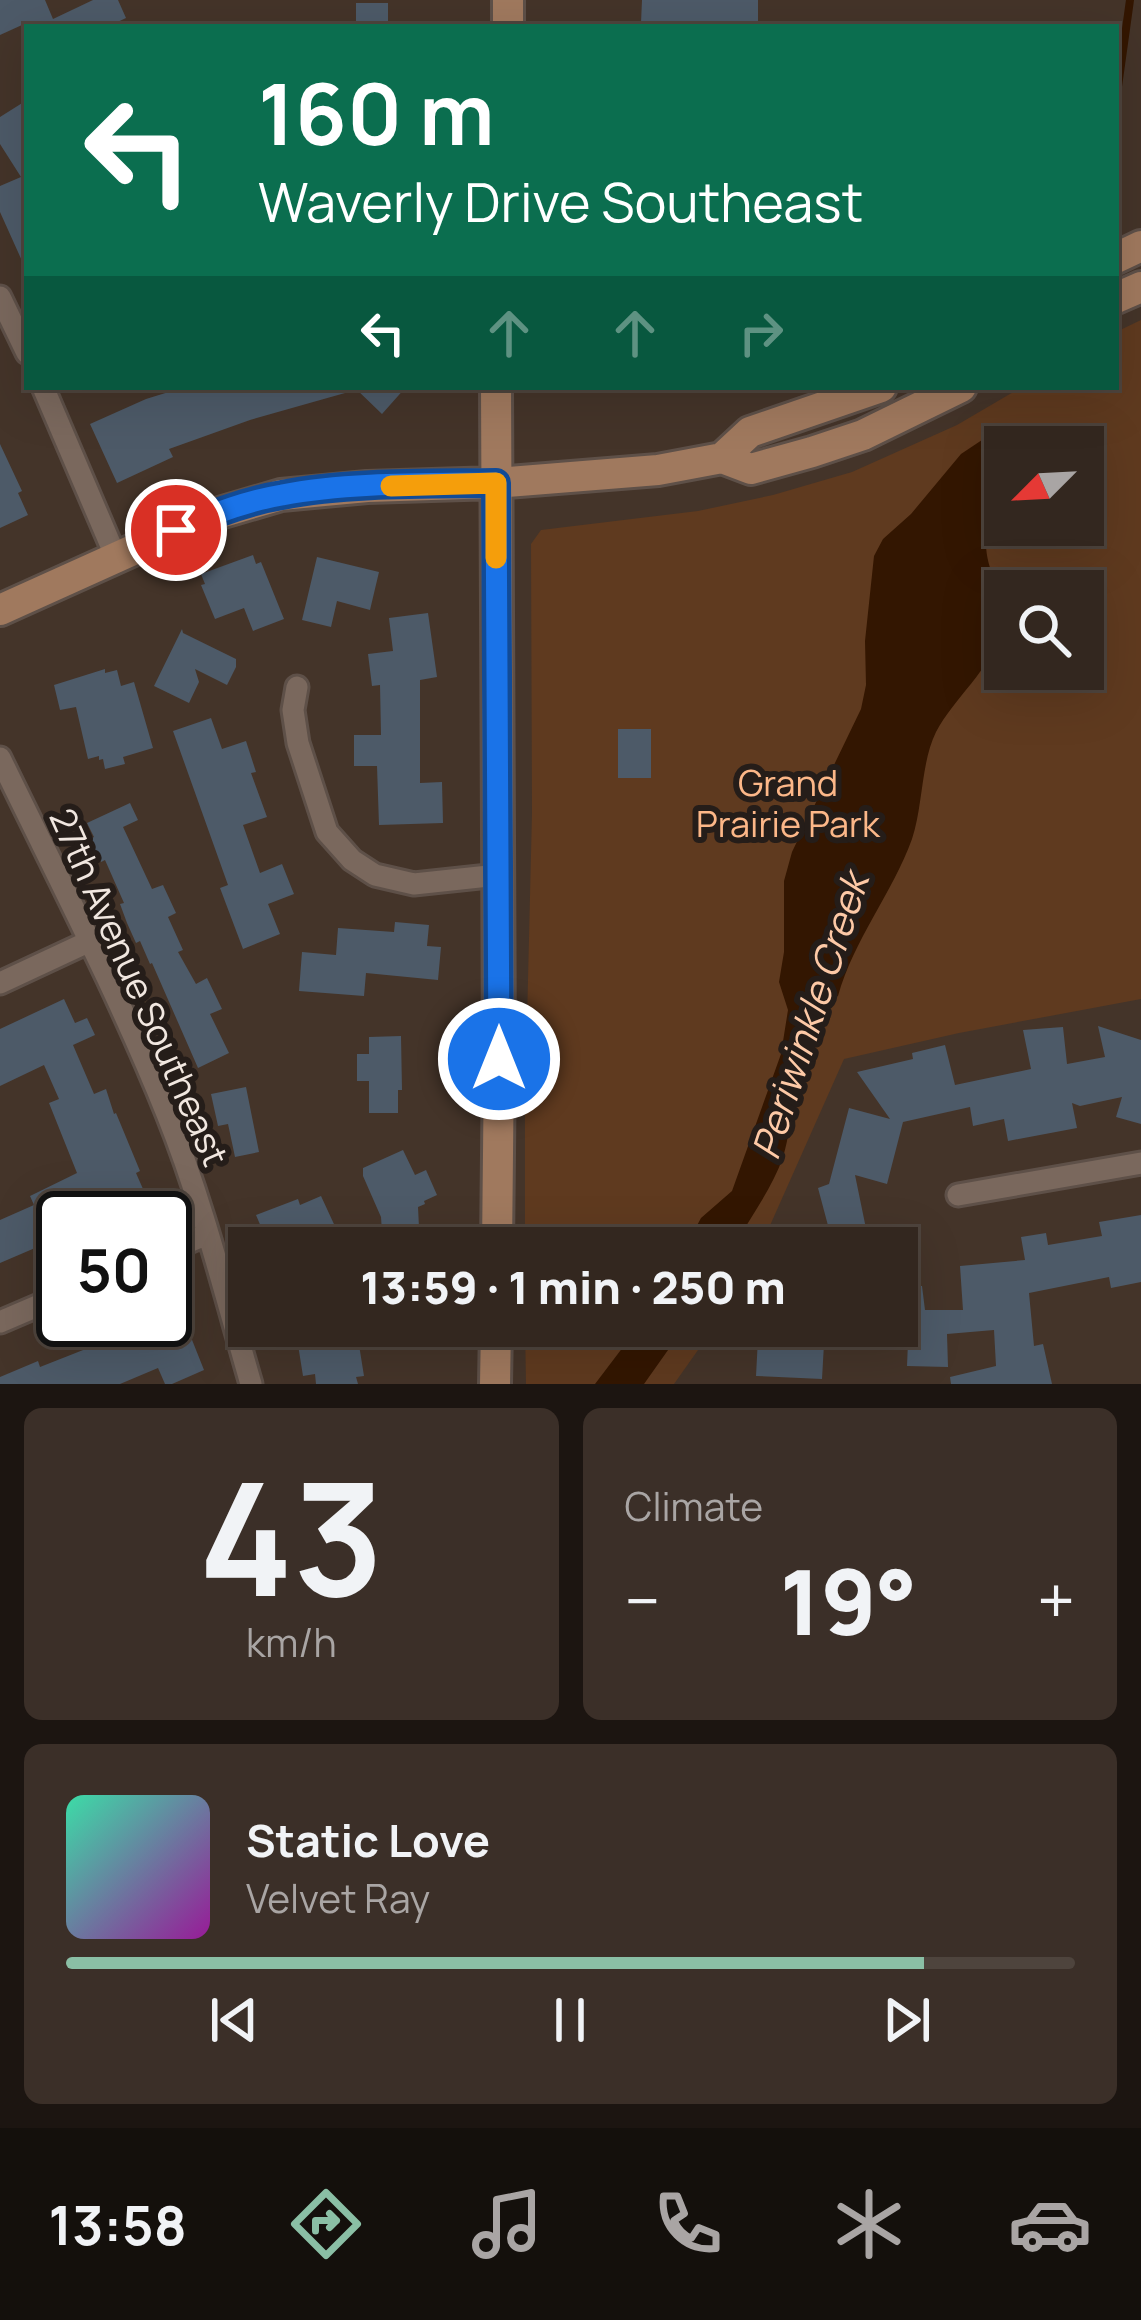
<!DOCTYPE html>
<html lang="en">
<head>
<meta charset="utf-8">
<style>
  :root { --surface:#33271f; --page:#3b2f28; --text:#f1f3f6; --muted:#a9a5a4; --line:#4e443d; --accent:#8abfa5 }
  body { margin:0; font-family:Manrope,sans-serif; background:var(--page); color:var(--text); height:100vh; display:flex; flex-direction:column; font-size:45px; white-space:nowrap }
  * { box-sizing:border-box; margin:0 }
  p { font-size:39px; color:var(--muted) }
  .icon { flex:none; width:66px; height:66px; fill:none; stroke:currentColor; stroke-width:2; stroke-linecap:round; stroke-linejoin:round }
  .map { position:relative; height:1384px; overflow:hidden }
  .panel { display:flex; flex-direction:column; gap:24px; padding:24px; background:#1c1511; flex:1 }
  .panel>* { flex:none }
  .hud { position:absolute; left:24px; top:24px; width:1095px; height:366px; border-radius:0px; box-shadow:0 12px 48px #0002,0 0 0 3px var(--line); background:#0b6e4f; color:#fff; overflow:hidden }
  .needle { width:78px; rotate:246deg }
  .tools { position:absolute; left:984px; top:426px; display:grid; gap:24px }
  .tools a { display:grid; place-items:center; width:120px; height:120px; border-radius:0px; background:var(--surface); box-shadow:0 12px 48px #0002,0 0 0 3px var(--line); font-size:60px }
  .speed { position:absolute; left:36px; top:1191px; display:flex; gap:24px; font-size:60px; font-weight:700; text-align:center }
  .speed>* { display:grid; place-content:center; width:156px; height:156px; border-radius:50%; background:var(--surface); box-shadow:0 12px 48px #0002,0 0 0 3px var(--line); line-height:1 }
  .speed .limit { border:6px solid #111; border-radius:18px; background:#fff; color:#111 }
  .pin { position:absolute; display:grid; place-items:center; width:102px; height:102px; color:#fff; margin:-51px; border:6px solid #fff; border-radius:50%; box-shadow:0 3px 12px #0007 }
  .me { position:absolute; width:132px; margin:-66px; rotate:0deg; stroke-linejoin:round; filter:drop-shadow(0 0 9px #0008) }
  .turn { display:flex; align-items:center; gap:42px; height:252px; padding:0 36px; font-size:54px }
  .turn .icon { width:156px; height:156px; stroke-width:2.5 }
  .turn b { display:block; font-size:84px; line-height:102px }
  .lanes { display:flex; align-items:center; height:114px; padding:0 36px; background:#0003; justify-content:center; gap:60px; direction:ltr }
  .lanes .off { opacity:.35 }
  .big { font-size:90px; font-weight:800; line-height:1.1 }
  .panel .card { flex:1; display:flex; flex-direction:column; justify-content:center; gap:18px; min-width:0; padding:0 42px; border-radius:18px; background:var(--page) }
  .panel .dial { align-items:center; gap:0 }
  .dial b { font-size:156px; line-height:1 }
  .song { display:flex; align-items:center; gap:36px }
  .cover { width:144px; height:144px; border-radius:18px; background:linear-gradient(135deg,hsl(160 70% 55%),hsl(300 70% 35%)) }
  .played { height:12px; border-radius:6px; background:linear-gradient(90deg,var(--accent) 85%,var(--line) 85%) }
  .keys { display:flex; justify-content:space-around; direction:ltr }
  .heat { display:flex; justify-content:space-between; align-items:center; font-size:66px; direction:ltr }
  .panel .tiles { flex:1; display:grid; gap:24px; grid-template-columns:1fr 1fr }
  .card:last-child { grid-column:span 2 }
  .trip { position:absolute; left:228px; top:1227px; width:690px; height:120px; border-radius:0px; background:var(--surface); box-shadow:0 12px 48px #0002,0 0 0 3px var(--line); font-weight:800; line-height:120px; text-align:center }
  .menu { display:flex; height:192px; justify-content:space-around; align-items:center; background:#14100c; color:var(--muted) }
  .menu .icon { width:84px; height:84px }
  .menu .on { color:var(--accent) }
  .menu b { font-size:54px; color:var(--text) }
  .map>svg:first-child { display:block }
  .green { fill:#5f3a1f; fill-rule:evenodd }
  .water { fill:#331601 }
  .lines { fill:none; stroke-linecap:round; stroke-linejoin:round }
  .stream { stroke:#331601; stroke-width:8 }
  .building { fill:#4d5a68 }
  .street-casing { stroke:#5e5048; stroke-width:27 }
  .secondary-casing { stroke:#5e5048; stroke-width:36 }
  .street { stroke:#7a685d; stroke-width:21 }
  .secondary { stroke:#a0795e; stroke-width:30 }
  .route-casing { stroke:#114b97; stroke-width:30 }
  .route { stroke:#1a73e8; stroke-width:21 }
  .slow { stroke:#f59e0b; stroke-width:21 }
  .labels { text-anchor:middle; stroke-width:12; stroke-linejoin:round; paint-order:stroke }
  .park-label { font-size:36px; fill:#fcb788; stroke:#251d19 }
  .street-label { font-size:36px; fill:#f1e7e0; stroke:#251d19 }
  .water-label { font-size:39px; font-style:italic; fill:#fdc9a6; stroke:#251d19 }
</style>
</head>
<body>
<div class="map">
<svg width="1141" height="1384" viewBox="0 0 1141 1384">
  <rect width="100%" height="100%" fill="#443429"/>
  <!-- green -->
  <path class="green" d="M1141,320v679l-182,34 -115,26 -84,189h-235v-143l7,-292 -1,-269 10,-14 157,-19 75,-16 79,-23 105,-47 65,-38h94v-55zM1005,447h78v78h-78zM1005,591h78v78h-78z
    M525,1326h190l-41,58h-148z"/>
  <!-- water -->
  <path class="water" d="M988,436l25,9 -8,2c0,12 2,25 0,37 -3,21 -19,38 -19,60 0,31 24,56 15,89 -11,37 -47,65 -65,99 -15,30 -13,74 -24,107 -20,55 -58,100 -74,157 -9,3 -17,7 -23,15 -19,26 -20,109 -32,146 -11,32 -34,62 -50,91h-48l16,-30 31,-27 49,-137 7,-44 -9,-28 5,-30v-71l8,-29 69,-143 5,-24 -1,-44 9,-85 9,-17 28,-25 50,-60z
    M639,1326h46l-41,58h-49z"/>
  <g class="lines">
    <!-- stream -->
    <path class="stream" d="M1116,101l14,-101"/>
  </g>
  <!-- building -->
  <path class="building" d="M0,0h45l8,19 40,-19h25l8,18 -19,9 -85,-2 -22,10z
    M642,0h116v25l-92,2v-3l-25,-1z
    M356,3h32v24h-32z
    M27,100v172l-27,-60v-26l21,-9 -21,-33v-27z
    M185,387h159l1,6 -95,27 -81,29 4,8 -56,26 -27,-59 56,-25z
    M354,387h52l-24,27z
    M0,444l22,47 -4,2 10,22 -28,13z
    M253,555l3,9 5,-2 23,57 -31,12 -9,-23 -29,11 -14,-34 4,-1 -4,-10z
    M317,557l62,15 -9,38 -33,-9 -6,26 -29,-7z
    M428,613l9,64 -17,3v103l22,-1 1,41 -64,2 -2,-59h-23v-31h27l-1,-50 -8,1 -4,-32 25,-3 -4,-33z
    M182,629l1,4 53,26v8l-9,18 -32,-16 4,13 -10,21 -35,-17z
    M105,669v4l12,-3 4,16 13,-4 19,66 -30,9 2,7 -20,5 -2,-10 -4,1v-4l-11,3 -12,-52 -16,3 -6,-25z
    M211,718l11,31 24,-8 10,31 -5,1 16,44 -24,8 17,48 22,-9 12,30 -26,10 12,30 -37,15 -23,-61 8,-3 -55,-154z
    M618,729h33v49h-33z
    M130,803l8,17 -15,7 29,62 11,-4 13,28 -8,4 15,33 -5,2 18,32 11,-6 15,31 -12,5 19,39 -31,15 -46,-105 -2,1 -10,-23 -4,2 -9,-20 -7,-19 4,-1 -19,-43 -4,2 -11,-23 4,-2 -7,-14z
    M395,922l34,3 -2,21 14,1 -3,33 -72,-7 -2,23 -65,-5 3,-39 34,3 2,-27 56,4z
    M64,999l11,24 12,-5 8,17 -22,10 21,49 12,-5 8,25 2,-1 24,58 -4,2 7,16 -4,1 8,22 -14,6h-70v18l-63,27v-43l34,-15 -4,-9 47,-23 -28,-70 10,-4 -15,-34 -44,21v-57z
    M1098,1026l43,14v84l-25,-7 6,-20 -42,9 -8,-3 5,25 -69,13 -4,-22 -31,7 -3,-19 -67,15 -16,62 -32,-9 15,73h-36l-16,-60 11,-4 20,-76 41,11 -33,-47 56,-13 -1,-6 33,-8 10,40 76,-16 -8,-39 40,-3 4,37 38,-7z
    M401,1036l1,54h-4v23h-29v-32h-12v-27h12v-17z
    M246,1087l13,65 -24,5 -7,-33 -10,2 -7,-32z
    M403,1150l12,25 11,-5 11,25 -13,6 1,3 -7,3 2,41h-37l-2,-31 -18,-41v-8z
    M321,1196l24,52h-75l-14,-33 42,-16 2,6z
    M1141,1215v67l-30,6 -2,-11 -80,16 5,53 9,-2 9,40h-101l-1,-7 46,-11 -2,-36 -47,4 1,33 -41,-1 1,-24h-11v-56h25l3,24h38l-3,-44 65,-6 -4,-23 25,-4 2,12 54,-9 -3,-14z
    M165,1272l39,98 -32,14h-7l-7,-16 -38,16h-120v-7l38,-16 2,6 66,-26 -3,-8 31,-13h31z
    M295,1326h61l8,50 -8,1 2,7h-42l-1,-10 -12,2z
    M790,1326h35l-3,53 -66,-3 2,-38 32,1z"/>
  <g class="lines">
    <!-- street casing -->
    <g class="street-casing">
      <path id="street" d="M0,297l27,56
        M43,387l72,168
        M297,687l-4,23 5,33 29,89 25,28 23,15 39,9 84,-9
        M0,758c57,118 118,234 167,356 35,87 58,180 84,270
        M0,983l90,-42
        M958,1195l183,-32
        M165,1252l42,-18
        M0,1322l63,-27"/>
    </g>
    <!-- secondary casing -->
    <g class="secondary-casing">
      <path id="secondary" d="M508,27v-27
        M1116,258l25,-12
        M1116,298l25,-11
        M496,387l3,672 -2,189
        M722,458l29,11 61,-17 51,-17 98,-48
        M0,610l206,-93 75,-22 86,-8 129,-4 162,-13 64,-12 28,-26 131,-45
        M495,1384l1,-58"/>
    </g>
    <!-- street -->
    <use href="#street" class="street"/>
    <!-- secondary -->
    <use href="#secondary" class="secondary"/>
  </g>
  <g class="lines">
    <!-- route casing -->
    <g class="route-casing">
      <path id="route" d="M176,530c33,-15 70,-29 106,-35 67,-13 146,-11 214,-12l3,576"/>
    </g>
    <!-- route -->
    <use href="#route" class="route"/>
    <!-- slow -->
    <path class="slow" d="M391,486l105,-3v75"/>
  </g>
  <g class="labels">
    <!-- park labels -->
    <g class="park-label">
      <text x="788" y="796">Grand<tspan x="788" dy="41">Prairie Park</tspan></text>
    </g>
    <!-- street labels -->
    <g class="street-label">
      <text transform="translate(139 987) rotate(66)" y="13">27th Avenue Southeast</text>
    </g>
    <!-- water labels -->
    <g class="water-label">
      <text transform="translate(810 1016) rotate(-72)" y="14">Periwinkle Creek</text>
    </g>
  </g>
</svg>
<div class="tools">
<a><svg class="needle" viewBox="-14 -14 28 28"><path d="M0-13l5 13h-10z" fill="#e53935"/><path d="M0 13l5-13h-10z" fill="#a9a5a4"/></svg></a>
<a><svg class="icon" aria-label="search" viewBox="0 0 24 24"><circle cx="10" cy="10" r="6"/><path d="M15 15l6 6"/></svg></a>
</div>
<div class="speed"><div class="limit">50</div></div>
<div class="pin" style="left:176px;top:530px;background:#d93025"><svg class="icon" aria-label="arrive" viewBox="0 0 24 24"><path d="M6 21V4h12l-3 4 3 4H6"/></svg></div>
<svg class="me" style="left:499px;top:1059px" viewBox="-20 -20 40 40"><circle r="17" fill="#1a73e8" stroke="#fff" stroke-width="3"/><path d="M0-11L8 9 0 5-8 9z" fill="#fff"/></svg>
<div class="trip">13:59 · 1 min · 250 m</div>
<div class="hud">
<div class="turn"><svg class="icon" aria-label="left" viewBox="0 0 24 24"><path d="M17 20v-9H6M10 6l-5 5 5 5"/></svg><div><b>160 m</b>Waverly Drive Southeast</div></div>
<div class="lanes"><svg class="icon" aria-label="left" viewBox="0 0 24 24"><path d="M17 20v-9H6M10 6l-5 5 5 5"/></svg><svg class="icon off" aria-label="ahead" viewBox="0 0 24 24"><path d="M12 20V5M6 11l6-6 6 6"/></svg><svg class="icon off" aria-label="ahead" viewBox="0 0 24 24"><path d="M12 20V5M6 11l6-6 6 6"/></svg><svg class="icon off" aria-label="right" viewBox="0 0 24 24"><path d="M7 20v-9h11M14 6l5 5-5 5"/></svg></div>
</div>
</div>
<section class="panel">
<div class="tiles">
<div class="card dial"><b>43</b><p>km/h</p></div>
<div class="card"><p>Climate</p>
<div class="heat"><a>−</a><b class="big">19°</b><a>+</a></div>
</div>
<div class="card">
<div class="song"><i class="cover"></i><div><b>Static Love</b><p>Velvet Ray</p></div></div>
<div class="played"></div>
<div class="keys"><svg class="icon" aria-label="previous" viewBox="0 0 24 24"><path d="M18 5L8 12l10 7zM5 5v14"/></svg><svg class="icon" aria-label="pause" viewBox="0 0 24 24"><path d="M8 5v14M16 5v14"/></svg><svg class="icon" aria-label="next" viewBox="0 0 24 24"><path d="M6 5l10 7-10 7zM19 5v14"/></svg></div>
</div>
</div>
</section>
<nav class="menu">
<b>13:58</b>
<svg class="icon on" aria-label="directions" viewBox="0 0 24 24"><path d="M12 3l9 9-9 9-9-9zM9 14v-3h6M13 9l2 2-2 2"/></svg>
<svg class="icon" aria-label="music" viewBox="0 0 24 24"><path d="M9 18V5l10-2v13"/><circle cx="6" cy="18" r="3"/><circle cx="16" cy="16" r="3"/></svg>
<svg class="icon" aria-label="phone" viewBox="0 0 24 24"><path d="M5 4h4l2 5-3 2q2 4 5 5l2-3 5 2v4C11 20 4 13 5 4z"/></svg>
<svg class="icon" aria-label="climate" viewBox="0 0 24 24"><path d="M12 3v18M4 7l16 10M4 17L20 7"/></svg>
<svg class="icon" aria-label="car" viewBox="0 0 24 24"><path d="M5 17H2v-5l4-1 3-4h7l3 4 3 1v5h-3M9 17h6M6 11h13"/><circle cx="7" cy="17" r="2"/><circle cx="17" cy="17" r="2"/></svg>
</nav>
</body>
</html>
